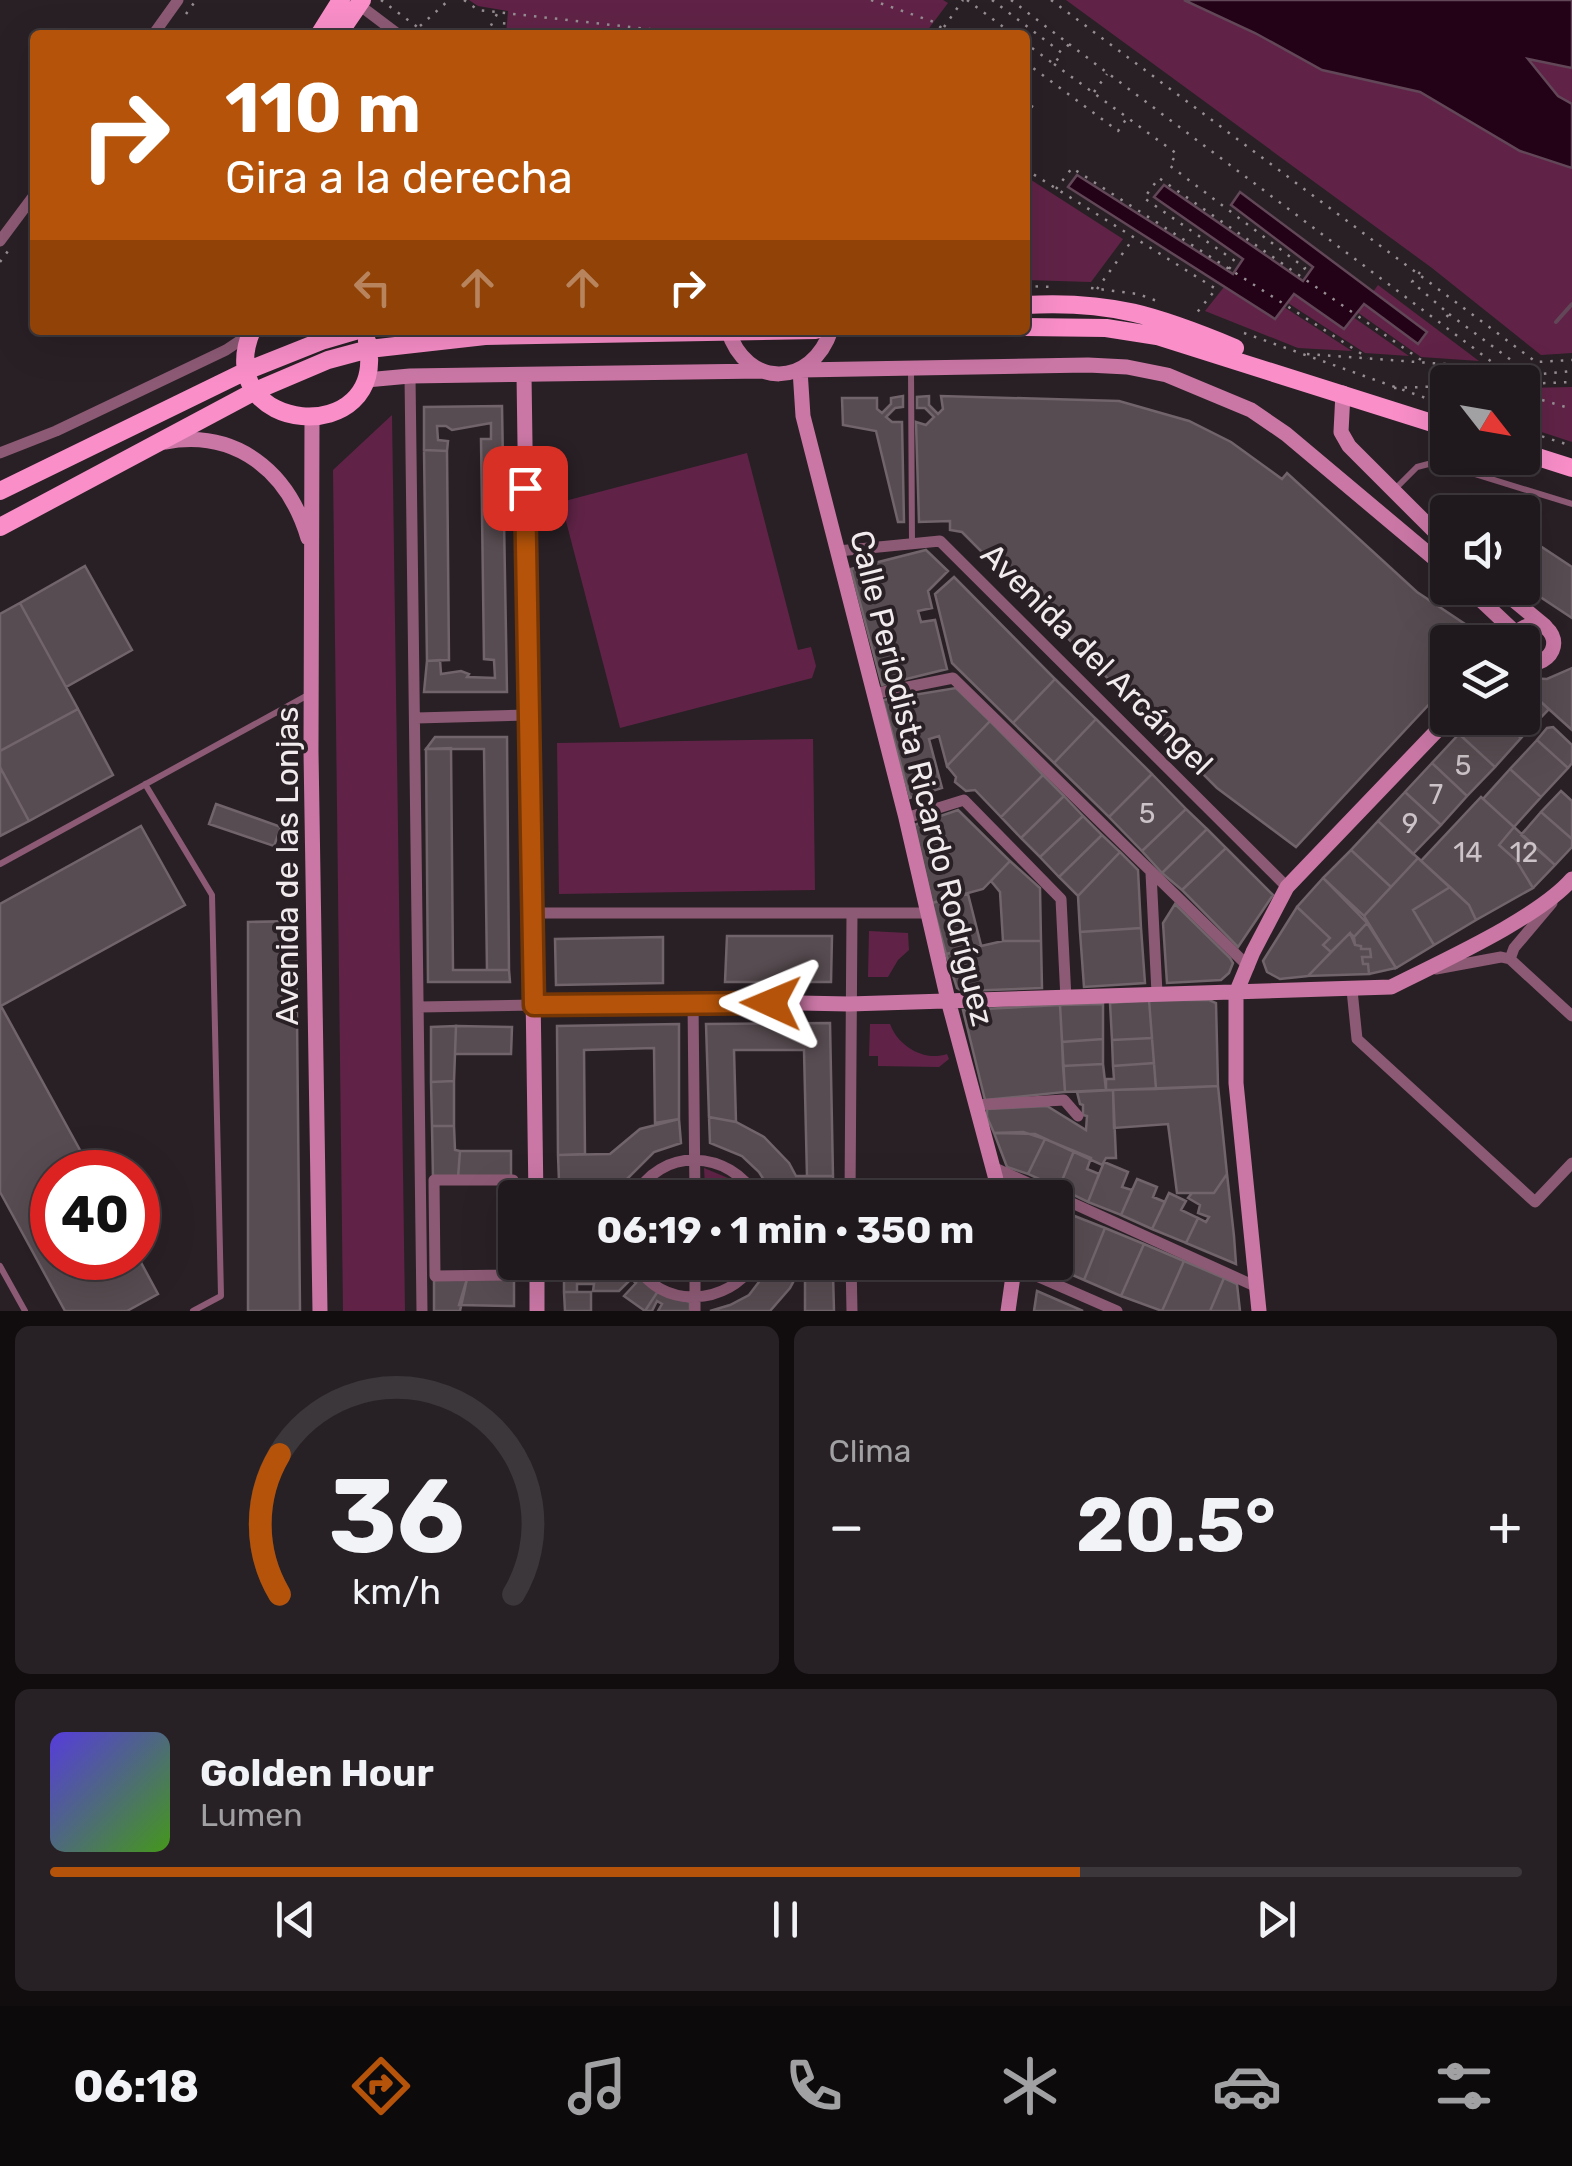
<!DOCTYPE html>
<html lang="es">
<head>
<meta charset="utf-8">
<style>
  :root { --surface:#1f181c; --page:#272125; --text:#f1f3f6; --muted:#a1a0a3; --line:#3c373b; --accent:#b45309 }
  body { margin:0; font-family:Rubik,sans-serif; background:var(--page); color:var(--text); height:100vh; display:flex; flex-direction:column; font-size:38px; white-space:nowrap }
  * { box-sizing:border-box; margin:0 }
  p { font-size:32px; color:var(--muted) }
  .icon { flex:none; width:55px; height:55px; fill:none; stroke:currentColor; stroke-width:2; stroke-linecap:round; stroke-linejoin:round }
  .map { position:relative; height:1311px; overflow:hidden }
  .side { display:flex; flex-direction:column; gap:15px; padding:15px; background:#110d0f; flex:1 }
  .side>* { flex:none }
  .top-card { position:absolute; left:30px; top:30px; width:1000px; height:305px; border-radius:10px; box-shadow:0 10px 40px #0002,0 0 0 2px var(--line); background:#b45309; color:#fff; overflow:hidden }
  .needle { width:65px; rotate:121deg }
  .buttons { position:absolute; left:1430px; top:365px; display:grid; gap:20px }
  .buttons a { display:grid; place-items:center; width:110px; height:110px; border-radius:10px; background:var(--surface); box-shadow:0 10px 40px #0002,0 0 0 2px var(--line); font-size:50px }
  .speed { position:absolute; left:30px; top:1150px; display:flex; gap:20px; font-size:50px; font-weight:700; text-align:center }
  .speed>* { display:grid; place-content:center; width:130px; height:130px; border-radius:50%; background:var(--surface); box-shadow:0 10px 40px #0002,0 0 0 2px var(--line); line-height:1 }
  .speed .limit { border:15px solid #d22; background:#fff; color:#111 }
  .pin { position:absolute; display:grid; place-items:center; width:85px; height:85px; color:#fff; margin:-42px; border-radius:20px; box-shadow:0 5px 15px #0006 }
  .me { position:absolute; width:110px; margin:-55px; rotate:271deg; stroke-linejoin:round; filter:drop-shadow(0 0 8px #0008) }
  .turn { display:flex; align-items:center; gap:35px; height:210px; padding:0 30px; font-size:45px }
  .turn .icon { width:130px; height:130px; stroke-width:2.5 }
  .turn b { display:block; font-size:70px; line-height:85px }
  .lanes { display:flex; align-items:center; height:95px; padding:0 30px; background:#0003; justify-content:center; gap:50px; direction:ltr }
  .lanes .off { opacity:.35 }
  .big { font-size:75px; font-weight:700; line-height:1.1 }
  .side .card { flex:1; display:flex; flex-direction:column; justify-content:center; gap:15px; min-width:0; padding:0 35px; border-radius:15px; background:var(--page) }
  .side .dial { align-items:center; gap:0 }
  .dial svg { height:260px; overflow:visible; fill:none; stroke:var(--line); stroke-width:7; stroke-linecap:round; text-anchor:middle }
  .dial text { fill:var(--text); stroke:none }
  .song { display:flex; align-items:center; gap:30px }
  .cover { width:120px; height:120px; border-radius:15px; background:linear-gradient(135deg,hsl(250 70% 55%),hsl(100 70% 35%)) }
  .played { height:10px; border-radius:5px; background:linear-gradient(90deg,var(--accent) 70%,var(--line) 70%) }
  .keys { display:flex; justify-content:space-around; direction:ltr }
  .heat { display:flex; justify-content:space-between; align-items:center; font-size:55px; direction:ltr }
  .side .tiles { flex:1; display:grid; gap:15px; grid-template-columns:1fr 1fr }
  .card:last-child { grid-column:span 2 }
  .trip { position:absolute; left:498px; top:1180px; width:575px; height:100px; border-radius:10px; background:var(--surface); box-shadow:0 10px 40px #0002,0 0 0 2px var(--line); font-weight:700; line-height:100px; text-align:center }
  .dock { display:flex; height:160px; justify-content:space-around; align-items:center; background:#0c0a0b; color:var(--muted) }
  .dock .icon { width:70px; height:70px }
  .dock .on { color:var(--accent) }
  .dock b { font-size:45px; color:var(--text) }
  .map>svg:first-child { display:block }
  .green { fill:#602347 }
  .water { fill:#230116; stroke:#614757; stroke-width:2.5 }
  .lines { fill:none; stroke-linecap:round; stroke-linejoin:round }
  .stream { stroke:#614757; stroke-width:4 }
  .building { fill:#574c51; stroke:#71656b; stroke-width:2.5 }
  .path { stroke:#968e92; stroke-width:2.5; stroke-dasharray:2.5 8; stroke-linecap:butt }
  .lane { stroke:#8d5a75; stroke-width:6 }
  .street { stroke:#8d5a75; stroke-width:11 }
  .secondary { stroke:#ca77a5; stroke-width:15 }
  .primary { stroke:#f98ec9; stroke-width:18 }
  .route-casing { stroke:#753606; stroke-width:25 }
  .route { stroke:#b45309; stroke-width:18 }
  .labels { text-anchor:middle; stroke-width:8; stroke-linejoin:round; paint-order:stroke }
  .number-label { font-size:28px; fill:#cbc3c7 }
  .street-label { font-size:32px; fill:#f2ebee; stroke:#292025 }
</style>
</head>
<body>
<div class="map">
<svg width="1572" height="1311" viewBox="0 0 1572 1311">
  <rect width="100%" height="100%" fill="#292025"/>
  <!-- green -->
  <path class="green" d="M469,0h474l5,3 -24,32h-418l2,-24 -30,-5z
    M1066,0h118l71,33 67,37 98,22 100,59 52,17v185l-31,2 -109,-87z
    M1527,58l45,10v36l-14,-7z
    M1025,176l98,63 -32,43 -66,-2z
    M1378,285l101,76 -58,-4 -64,-45 7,-8 54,40 9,-12 -54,-40z
    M1224,287l50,32 10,-12 68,44 -54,-3 -93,-37z
    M1294,294l50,35 9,-12 56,39 -44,-3 -77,-50z
    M1572,387v55l-49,-16v-38z
    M392,415l13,896h-62l-10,-841z
    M747,453l51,197 13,-3 5,19 -4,12 -192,50 -59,-226z
    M813,739l2,151 -256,4 -2,-151z
    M869,931l39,2 1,17 -11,10 -10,17h-20z
    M870,1024h20c8,22 34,38 57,30l2,5 -10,8 -61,-1v-10h-9z
    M704,1168l24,10 18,19h-23l-18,-11z"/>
  <!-- water -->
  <path class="water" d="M1184,0h388v68l-44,-9 30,37 14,8v64l-52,-17 -100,-59 -98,-22 -67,-37z
    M1077,175l156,99 10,-15 -89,-62 10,-12 139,96 10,-14 -82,-62 9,-13 187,140 -9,12 -54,-40 -20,25 -50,-35 -19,25 -207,-132z"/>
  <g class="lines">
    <!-- stream -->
    <path class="stream" d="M1556,322l16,-18"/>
  </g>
  <!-- building -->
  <path class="building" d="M903,396v11l-8,1 -9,9 6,5h10l2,100h-6l-22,-91 -33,-6 -1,-27h35v11l5,4 9,-9v-6z
    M929,396v9l9,9 5,-5 -2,-13 178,5 70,20 42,21 51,37 5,-6 130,119 72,48 -41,2v42l-152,163 -79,-59 -255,-256 -12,-2v-9l-31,1 -3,-100 10,3 8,-8 -9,-9h-8v-11z
    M502,406l5,286h-83l3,-31 13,-1 1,14 20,-3 8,3 -2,3 28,1 -1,-18 -10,-1 -3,-220h10v-16l-39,7 -6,-4h-9l1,14 10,1 -1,10 -23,-1v-43z
    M424,450l23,1 2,209 -22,1z
    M1522,534l50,33v51l-50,-33z
    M926,550l22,21 -20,20 4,17 -14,3 3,11 14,-2 12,49 -65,16 -31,-116z
    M85,566l47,84 -66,37 -46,-84z
    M954,577l101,102 -42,44 -61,-60 -17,-69z
    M20,603l58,106 -78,42v-137z
    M1572,668v62l-50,-45v-7l25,1z
    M1055,679l41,40 -42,44 -41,-40z
    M1522,685l27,24 -28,29 -22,-20h23z
    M956,688l34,33 -43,45 -8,-30 -10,3 13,49 -32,10 -27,-98z
    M78,709l35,66 -84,46 -29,-54v-16z
    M1474,718h25l22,20 -26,29 -36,-33z
    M1096,719l56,55 -43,43 -55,-54z
    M990,721l53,54 -42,42 -26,-27 -9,1 -11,-9 1,-5 -9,-11z
    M1553,727l19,18v18l-4,5 -31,-28 10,-12z
    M1459,734l36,33 -28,29 -35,-33z
    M435,737h72l2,233h-22l-3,-221h-58z
    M1537,740l31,28 -27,29 -31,-28z
    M451,748l2,222h56l1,12h-82l-2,-233z
    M1432,763l35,33 -26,29 -36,-33z
    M0,767l29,54 -29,15z
    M1510,769l31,28 -27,30 -31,-28z
    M1152,774l34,35 -44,42 -33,-34z
    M1043,775l21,21 -43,42 -20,-21z
    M1561,791l11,10v38l-31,-27z
    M1405,792l36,33 -28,29 -35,-33z
    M1064,796l19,20 -43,41 -19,-19z
    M1481,797l33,30 -15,18 17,15 17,28 -57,32 -7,-15 -48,-44z
    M216,804l65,23 -7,19 -65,-22z
    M1186,809l21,20 -45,44 -20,-22z
    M958,810l52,51 -27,28 -51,14 -18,-78z
    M1541,812l31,27v8l-17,18 -34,-30z
    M1083,816l19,19 -43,42 -19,-20z
    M1378,821l40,37 -27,29 -40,-37z
    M141,826l44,79 -184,101 91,166h-40v86l86,-1 20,37 -31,17h-62l-65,-119v-288z
    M1514,827l41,38 -22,23 -17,-28 -17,-15z
    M1207,829l19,19 -44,42 -20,-17z
    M1102,835l18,17 -42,44 -19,-19z
    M1226,848l47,47 -35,52 -56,-57z
    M1351,850l40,37 -27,29 -41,-38z
    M1120,852l18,18 3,58 -61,4 -2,-36z
    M1418,858l32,29 -37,23 21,35 -38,23 -32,-52z
    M1010,861l30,27 1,53h-38l-3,-49 -9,-11z
    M1323,878l44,45 -13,14 -4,-4 -19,19 -8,-7 7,-7 -33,-31z
    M1450,887l19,18 7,15 -42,25 -21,-35z
    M968,894l13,51 -35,9 -14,-51z
    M1175,904l55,54 3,5 -4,10 -8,7 -54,3 -4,-60z
    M1297,907l33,31 -7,7 8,7 -23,24 -28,3 -13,-7 -4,-11z
    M296,921l4,390h-52v-389z
    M1367,923l29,45 -27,6 -1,-10h-5l-1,-7h9l-1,-8h-9v-3l-6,-1 -1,-8z
    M1141,928l4,55 -61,4 -4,-55z
    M1350,933l5,12 6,1v3h9l1,8h-9l1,7h5l1,10 -61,2z
    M727,936h105l-1,46h-106z
    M663,937v46l-107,2 -1,-46z
    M1003,941h38l1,47 -80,3 -5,-3 -11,-34z
    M1149,1000l3,38 -40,2 -2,-37z
    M1149,1000h60l7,3 2,83 -62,3z
    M1103,1004v35l-41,3 -2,-37z
    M1060,1005l5,87 -80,8 -22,-90z
    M830,1023l3,153h-26l-3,-126h-70l2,72 -27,-5 -3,-93z
    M679,1024v95l-24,4 -1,-75 -70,2 1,104 -27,1 -1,-129z
    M456,1026l-2,55 -23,1v-55z
    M456,1026l56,1 -1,27h-56z
    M1152,1038l2,25 -41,3 -1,-26z
    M1103,1039v25l-40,2 -1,-24z
    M1154,1063l2,26 -50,1v-11h8l-1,-13z
    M1103,1064l3,26 -41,2 -2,-26z
    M454,1081v45h-22l-1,-44z
    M1218,1086l9,88 -13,19h-37l-9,-69 -54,4 -1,-38z
    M1113,1090l3,68h-10l-4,7 -67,-31 -41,-1 -7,-16v-8l60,-3 39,24 1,-14 -4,-1v-10l-3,-1 -3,-12z
    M709,1117l27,5 28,15 25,26 7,13h37v22h-58l-16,-26 -17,-16 -32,-13z
    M679,1119l2,24 -27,9 -28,28 -67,1 -1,-26 52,-1 30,-25z
    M432,1126h22l1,24 5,1 -2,27h-25z
    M1023,1132l22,7 -17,35 -21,-7 -13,-34z
    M1045,1139l29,12 -15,37 -31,-14z
    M460,1151h51v27h-53z
    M1074,1151l17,7 -4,11 12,5 -11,28 -29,-14z
    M1104,1162l24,10 -6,15 10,3 -11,25 -33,-13z
    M1227,1174l7,62 2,28 -50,-21 12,-25 8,4 3,-5 -11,-4 2,-8 -12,-7 4,-5h22z
    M1137,1179l20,8 -4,10 12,5 -13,27 -31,-14z
    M1169,1193l17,8 -5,9 17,8 -12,25 -34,-14z
    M1055,1207l12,6 -12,27z
    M1067,1213l38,15 -21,52 -39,-17 10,-1v-22z
    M1105,1228l39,16 -23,52 -37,-16z
    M1144,1244l40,17 -22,50 -41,-15z
    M1184,1261l40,17 -14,33h-48z
    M774,1262h60l-1,12 -35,-1 -8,15 -20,23h-60l20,-6 19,-10z
    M630,1265l28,26 -13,20 -21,-15 12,-13 -5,-4 -12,12h-26l1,-7h-17v8h-13v-26z
    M805,1274h28l1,37h-29z
    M434,1278l33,1 -7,32h-26z
    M514,1278v28l-55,-1 8,-26z
    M1224,1278l13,6 3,27h-30z
    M658,1291l32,11v9h-32l4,-7 -5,-3 -5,10h-7z
    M1037,1291l46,20h-49z
    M564,1292h27v19h-26z"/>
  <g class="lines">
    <!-- path -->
    <path class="path" d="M381,0l47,35
      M464,0l14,10 224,25
      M871,0l63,22 9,7 -5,6
      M967,0l47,35
      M992,0l70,53 -8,11 -29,-21
      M1011,0l58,44 -6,8
      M1051,0l485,362 36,-2
      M186,14l10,-14
      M420,26l29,-26
      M944,27l19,-27
      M486,35l11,-21
      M503,35l2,-20
      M1069,44l431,324
      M1025,58l6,-8
      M1025,62l93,69 9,-13
      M1054,64l123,90 -8,11 136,103 -5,6
      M1094,92l13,-18
      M1025,99l8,6 -8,12
      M1025,169l191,120 -21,26
      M1056,189l16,-21 296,190
      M0,262l8,-11
      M1229,269l6,-8 -91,-63 15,-20 265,184
      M1420,272l-8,10 37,32 -7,8
      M1025,286l28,1
      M1091,288l47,6 19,7
      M1097,289l36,-50
      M1449,314l82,61
      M1244,333l204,73
      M1307,354l192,14
      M1532,383l-1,-8 41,-4
      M1522,384l50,-2
      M1394,388l54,-2
      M1522,394l50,15
      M1522,430l50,16"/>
    <!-- lane -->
    <path class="lane" d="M911,370l1,173
      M1395,489l22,-22 19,-5 136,42
      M145,784l67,111 9,401 -28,15
      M0,864l308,-169
      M0,1266l25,45"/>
    <!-- street -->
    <path class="street" d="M354,1l45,34
      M153,35l25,-35
      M0,241l35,-47
      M410,376l12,935
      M0,453l56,-22 170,-81 24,-16
      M838,551l102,-10 347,346
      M873,694l80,-16 296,289
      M416,718l112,-3
      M906,818l58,-18 97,99 5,100
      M1151,873l6,120
      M532,913h395
      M1510,959l4,-11 38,-45
      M1510,959l62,57
      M1436,969l65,-12 9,2
      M1352,990l5,49 178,163 37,-39
      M693,1001l2,197
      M419,1007l115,-2
      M975,1105l89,-5 14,16
      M995,1168l262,119
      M434,1180h79v95l-78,1z
      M536,1196l100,-2
      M634,1198c26,-52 96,-49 123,0
      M850,1198l2,-285
      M635,1262c24,49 95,44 120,0
      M695,1262v49
      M851,1262l1,49
      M537,1264l71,-2
      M1016,1267l101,44"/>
    <!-- secondary -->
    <path class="secondary" d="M728,330c18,59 84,58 103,0
      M800,370l3,46 103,402 42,182 53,198
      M800,370l288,-5 39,2 40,8 84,35 35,24 162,136
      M524,375l12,823
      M366,380l44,-4 353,-5
      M1343,393l-2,39 8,14 99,99
      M312,420l-1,332 9,559
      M165,442c71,-13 123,29 143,96
      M1468,588l50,47
      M1499,588l46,38
      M1516,642l5,-13c29,-18 48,23 16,34l-15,-6
      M534,1005l159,-4 156,3 542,-17c49,-25 146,-68 181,-108
      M537,1262v49
      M1008,1311l7,-49
      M1259,1311l-23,-228v-90l17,-41 34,-65 162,-169"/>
    <!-- primary -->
    <path class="primary" d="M319,35l22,-35
      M338,35l24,-35
      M1025,305c85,-5 133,11 210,43
      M1025,327l81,1 51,8 291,92
      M252,330c-44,105 139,121 115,11
      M1522,452l50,16
      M0,491l246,-120 78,-31 34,-10
      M0,527l255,-136 73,-31 41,-11 116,-13 331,-6"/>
  </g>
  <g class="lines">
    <!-- route casing -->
    <g class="route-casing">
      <path id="route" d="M525,488l9,517 237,-2"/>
    </g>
    <!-- route -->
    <use href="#route" class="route"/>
  </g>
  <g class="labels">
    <!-- number labels -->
    <g class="number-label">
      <text x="1463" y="775">5</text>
      <text x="1436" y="804">7</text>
      <text x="1147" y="823">5</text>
      <text x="1410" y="833">9</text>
      <text x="1468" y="862">14</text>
      <text x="1524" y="862">12</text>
    </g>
    <!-- street labels -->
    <g class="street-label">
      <text transform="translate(1097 659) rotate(45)" y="11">Avenida del Arcángel</text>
      <text transform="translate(922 778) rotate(76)" y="11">Calle Periodista Ricardo Rodríguez</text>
      <text transform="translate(287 866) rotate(-90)" y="11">Avenida de las Lonjas</text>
    </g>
  </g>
</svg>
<div class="buttons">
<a><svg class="needle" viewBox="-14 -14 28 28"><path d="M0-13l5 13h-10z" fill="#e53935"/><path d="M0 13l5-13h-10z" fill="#a1a0a3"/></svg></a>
<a><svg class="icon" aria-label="sound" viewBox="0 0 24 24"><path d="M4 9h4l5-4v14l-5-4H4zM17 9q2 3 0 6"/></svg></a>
<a><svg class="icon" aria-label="layers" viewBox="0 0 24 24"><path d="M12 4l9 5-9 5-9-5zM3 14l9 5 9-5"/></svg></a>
</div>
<div class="speed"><div class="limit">40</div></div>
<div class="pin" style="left:525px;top:488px;background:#d93025"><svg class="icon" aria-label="arrive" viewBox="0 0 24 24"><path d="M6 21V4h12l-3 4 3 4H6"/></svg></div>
<svg class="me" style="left:771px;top:1003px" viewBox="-20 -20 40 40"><path d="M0-17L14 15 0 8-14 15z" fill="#b45309" stroke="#fff" stroke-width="4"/></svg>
<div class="trip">06:19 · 1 min · 350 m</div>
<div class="top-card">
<div class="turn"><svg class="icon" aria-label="right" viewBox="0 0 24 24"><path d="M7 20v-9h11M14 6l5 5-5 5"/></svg><div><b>110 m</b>Gira a la derecha</div></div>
<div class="lanes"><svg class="icon off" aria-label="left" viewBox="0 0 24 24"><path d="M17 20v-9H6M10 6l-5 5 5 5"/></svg><svg class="icon off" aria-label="ahead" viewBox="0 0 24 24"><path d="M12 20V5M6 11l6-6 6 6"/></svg><svg class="icon off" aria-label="ahead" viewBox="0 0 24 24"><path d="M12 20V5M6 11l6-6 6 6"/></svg><svg class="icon" aria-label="right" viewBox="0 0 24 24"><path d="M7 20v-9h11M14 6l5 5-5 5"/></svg></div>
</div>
</div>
<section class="side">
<div class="tiles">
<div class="card dial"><svg viewBox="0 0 100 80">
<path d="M14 69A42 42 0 1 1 86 69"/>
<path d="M14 69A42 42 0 0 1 14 26" stroke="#b45309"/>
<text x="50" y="56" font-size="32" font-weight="700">36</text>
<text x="50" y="72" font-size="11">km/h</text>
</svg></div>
<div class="card"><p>Clima</p>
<div class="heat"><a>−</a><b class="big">20.5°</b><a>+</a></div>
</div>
<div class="card">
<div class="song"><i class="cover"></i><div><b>Golden Hour</b><p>Lumen</p></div></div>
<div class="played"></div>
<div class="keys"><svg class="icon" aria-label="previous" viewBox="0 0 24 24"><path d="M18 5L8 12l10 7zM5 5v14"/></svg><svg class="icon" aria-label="pause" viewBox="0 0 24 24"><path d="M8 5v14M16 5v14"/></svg><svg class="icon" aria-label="next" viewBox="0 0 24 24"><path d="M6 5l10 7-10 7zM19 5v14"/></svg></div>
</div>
</div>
</section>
<nav class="dock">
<b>06:18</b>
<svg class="icon on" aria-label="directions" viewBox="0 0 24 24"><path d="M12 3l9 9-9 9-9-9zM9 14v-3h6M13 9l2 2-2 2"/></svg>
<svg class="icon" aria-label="music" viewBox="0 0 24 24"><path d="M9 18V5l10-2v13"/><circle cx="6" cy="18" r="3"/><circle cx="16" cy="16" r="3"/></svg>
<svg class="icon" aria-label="phone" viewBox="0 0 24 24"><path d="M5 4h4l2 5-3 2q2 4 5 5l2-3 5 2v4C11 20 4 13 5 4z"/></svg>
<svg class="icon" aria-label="climate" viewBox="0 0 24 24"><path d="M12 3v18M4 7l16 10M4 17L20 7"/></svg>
<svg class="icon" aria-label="car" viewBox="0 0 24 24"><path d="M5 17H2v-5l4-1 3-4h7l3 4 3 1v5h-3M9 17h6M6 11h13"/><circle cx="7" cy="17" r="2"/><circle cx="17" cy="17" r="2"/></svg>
<svg class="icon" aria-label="filters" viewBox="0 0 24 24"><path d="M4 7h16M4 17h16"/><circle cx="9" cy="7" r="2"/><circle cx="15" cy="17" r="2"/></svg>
</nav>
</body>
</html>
